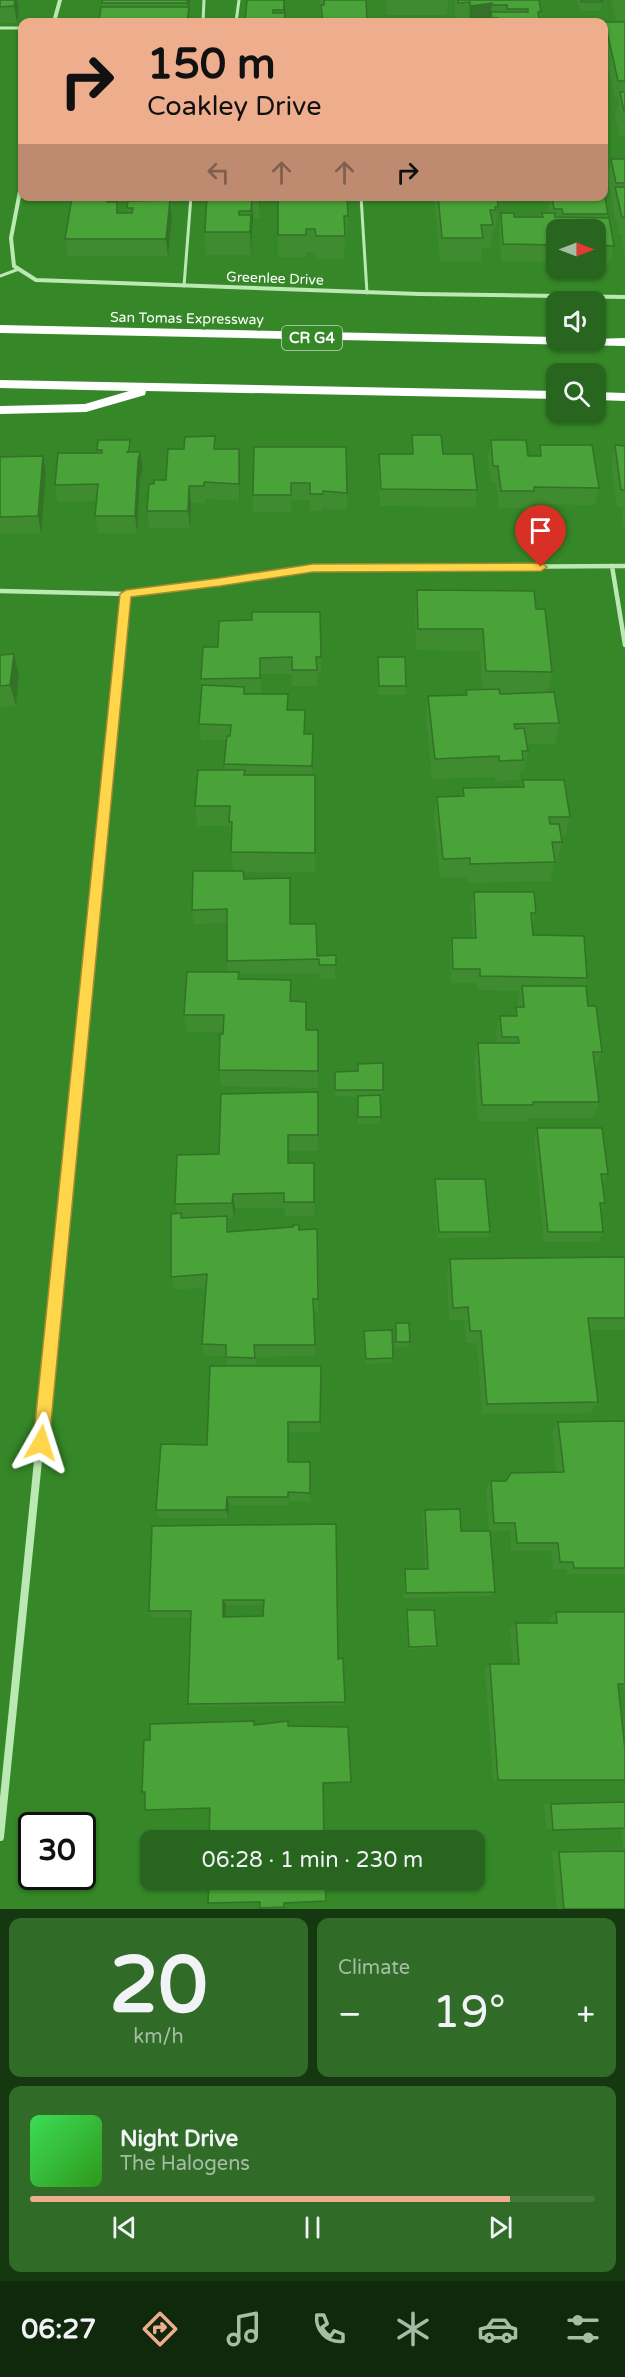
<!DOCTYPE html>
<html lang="en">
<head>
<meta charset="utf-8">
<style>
  :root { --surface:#28651e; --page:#306b27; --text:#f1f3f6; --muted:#a5bda4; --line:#44793c; --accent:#eead8d }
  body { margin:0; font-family:"Varela Round",sans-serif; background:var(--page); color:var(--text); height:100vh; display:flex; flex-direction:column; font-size:22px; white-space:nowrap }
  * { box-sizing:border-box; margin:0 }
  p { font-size:20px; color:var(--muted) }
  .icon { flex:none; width:33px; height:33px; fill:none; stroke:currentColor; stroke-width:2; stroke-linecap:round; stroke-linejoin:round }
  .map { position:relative; height:1909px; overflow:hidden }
  .sheet { display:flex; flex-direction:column; gap:9px; padding:9px; background:#163810; flex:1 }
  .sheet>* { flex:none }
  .hud { position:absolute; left:18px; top:18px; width:590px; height:183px; border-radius:12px; box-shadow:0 2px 4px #0004; background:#eead8d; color:#111; overflow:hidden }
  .needle { width:39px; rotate:90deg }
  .fabs { position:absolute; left:546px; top:219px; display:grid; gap:12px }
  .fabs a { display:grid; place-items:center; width:60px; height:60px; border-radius:12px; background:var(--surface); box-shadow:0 2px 4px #0004; font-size:30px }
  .speed { position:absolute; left:18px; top:1812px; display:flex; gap:12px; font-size:30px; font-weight:700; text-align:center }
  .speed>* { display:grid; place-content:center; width:78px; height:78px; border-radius:50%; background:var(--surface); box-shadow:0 2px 4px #0004; line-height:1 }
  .speed .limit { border:3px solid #111; border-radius:9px; background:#fff; color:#111 }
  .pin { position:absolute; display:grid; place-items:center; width:51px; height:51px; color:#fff; margin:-62px -26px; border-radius:50% 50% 50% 0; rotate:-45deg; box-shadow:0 0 6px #0007 }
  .pin .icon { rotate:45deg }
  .me { position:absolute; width:66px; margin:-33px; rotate:6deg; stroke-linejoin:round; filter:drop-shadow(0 0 4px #0008) }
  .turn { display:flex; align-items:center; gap:21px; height:126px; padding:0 30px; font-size:27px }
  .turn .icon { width:78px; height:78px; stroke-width:2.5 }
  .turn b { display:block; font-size:42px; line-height:51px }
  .lanes { display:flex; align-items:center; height:57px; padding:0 30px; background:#0003; justify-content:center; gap:30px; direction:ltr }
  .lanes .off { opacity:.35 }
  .big { font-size:45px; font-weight:600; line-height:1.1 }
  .sheet .tile { flex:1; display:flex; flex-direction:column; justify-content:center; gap:9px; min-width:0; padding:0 21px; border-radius:12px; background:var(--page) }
  .sheet .dial { align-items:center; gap:0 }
  .dial b { font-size:78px; line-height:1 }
  .song { display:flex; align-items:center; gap:18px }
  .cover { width:72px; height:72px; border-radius:9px; background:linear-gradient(135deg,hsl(130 70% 55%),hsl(110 70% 35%)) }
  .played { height:6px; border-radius:3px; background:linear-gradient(90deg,var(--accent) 85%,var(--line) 85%) }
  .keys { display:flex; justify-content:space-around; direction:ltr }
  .heat { display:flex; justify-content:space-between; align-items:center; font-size:33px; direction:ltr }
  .sheet .tiles { flex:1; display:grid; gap:9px; grid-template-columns:1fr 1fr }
  .tile:last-child { grid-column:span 2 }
  .trip { position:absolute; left:140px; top:1830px; width:345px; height:60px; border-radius:12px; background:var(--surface); box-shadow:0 2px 4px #0004; font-weight:600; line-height:60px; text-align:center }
  .dock { display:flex; height:96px; justify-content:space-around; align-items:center; background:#10280c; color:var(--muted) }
  .dock .icon { width:42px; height:42px }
  .dock .on { color:var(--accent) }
  .dock b { font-size:27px; color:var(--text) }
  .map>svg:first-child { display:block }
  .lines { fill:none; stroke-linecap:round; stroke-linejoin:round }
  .lane { stroke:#bce8b3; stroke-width:3 }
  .street-far3 { stroke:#bce8b3; stroke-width:4 }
  .street-far2 { stroke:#bce8b3; stroke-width:4.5 }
  .street-far1 { stroke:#bce8b3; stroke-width:6 }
  .street { stroke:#bce8b3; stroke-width:8 }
  .highway { fill:#fff; fill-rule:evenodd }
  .wall { fill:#3f8c30; fill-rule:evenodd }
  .shaded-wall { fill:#337227 }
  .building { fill:#49a338; stroke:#337227; stroke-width:1.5; fill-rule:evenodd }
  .route { fill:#ffd54a; stroke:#a68a30; stroke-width:1.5 }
  .labels { text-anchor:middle; stroke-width:6; stroke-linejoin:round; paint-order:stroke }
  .far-street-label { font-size:14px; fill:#fff; stroke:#358728 }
  .shield { fill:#358728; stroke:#c2dbbe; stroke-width:1.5 }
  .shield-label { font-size:15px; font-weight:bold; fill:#fff }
</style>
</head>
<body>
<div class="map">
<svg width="625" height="1909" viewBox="0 0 625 1909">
  <rect width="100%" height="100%" fill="#358728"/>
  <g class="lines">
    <!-- lane -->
    <path class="lane" d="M203,22l1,-22
      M236,22l3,-22
      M0,28h22
      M361,196l6,97
      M0,276l19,-7
      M184,286l7,-90"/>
    <!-- street-far3 -->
    <path class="street-far3" d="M54,22l6,-22
      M22,181l-11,57 3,28 22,14 383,14 206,3"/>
    <!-- street-far2 -->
    <path class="street-far2" d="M612,566l13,79
      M0,591l126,3 187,-26 312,-2
      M112,736l14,-142"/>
    <!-- street-far1 -->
    <path class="street-far1" d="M59,1255l53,-520"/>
    <!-- street -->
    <path class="street" d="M0,1837l59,-584"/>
    <!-- highway -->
    <path class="highway" d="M0,325l556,12v3l69,-2v8l-625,-13z
      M0,380l556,11v8l-410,-8 -1,4 -59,17 -86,2v-8l85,-2 44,-13 -129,-3z
      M596,392l29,1v8l-29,-1z"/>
  </g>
  <!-- wall -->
  <path class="wall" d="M0,0h17l2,10 -2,13h-17z
    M190,0l-1,13 -87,-6v-4z
    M247,0h38v22h-40z
    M320,0h46l1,22h-46z
    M386,0h62l-1,15h-60z
    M455,0h84l2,12 -1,10h-84l-2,-14z
    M577,0h25l-1,11h-21z
    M611,0h14v136h-5l-5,-18 4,-20h-4l-12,-54v-12l2,-10h11z
    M611,159h14v96l-3,-14 1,-7h-4l-7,-30 1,-4 -6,-24z
    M72,196h41l-1,6 6,11h10l-1,-5 4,-7 -1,-5h44l-1,12h-2l1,9 -4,39h-100l-3,-17z
    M207,196h53v22h-7l-2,37h-45l-1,-23z
    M434,196h60l-1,2 5,9 -3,22h-2v4h-1l-2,15h-8l-1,13h-41z
    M550,196h53l5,18 -1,4 7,28 -4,17h-14v-33h-40v32l-55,-1 -2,-31 2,-17 13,4h27l1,-4h7l-1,-5z
    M278,197l70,19 -1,22h-2l-1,21h-28l-1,-7h-9v5h-28z
    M412,435l31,19 34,36 -2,17 -95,-1 -2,-35 1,-17h32z
    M215,436l1,13 24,17 -1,35 -34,-2v4h-14l-1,25h-41l-2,-17 7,-27 12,-4 18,-31z
    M130,440l2,12h8l3,17 -3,9 -3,55h-39l-3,-17 1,-15 -38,1 -3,-17 42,-32v-3z
    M491,440l37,16h10l2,-11 59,43 -4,17 -63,-1v4h-33l-3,-25h-5l-3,-26z
    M615,445l10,1v61h-8l-6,-44z
    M254,447l93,46v17l-25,-2v3h-12v-11h-19v12h-38v-17z
    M43,456l3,17 -5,60 -41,1v-77z
    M624,507h1v19h-2l-1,-10z
    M417,590l119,19 16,63 -5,20 12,31 -4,21h-28l1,7 -4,20h-3l-2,9 -24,1v-4l-63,2 -6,-62 2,-21 38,-1v-5h16l-2,-39 -64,-1 -1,-39zM500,693h25l-25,1z
    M203,647l118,10v16h-4v13h-25v-12h-31v20h27v16l17,24h8l-1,41h3v97h-72l1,7 46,45 27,32 19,-1 -1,24h-16v-6l-79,1v5l51,22 15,29h12v58l-97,-2 -2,-16 4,-38h-36l-3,-17 44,-43 -1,-11v-38l-33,1 -2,-14 41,-39 -2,-19 1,-10h-1l-2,-16h-32l-2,-20 30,-36 -1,-6 3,-24h-26l-2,-16 3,-37 -1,-8z
    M14,654l5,22 -3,30 -16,1v-52z
    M378,657l28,29v9h-28z
    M523,780l47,37 -5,19 -4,1 1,5 -5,19h-2l-5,20 -83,2v-6l-27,1 -6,-61 3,-20 25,-1 1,-8 58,-1z
    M474,892l62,21 -4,14 1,8 54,43 -2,8 3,20 14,46 -7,16 4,34 -6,16h-64l-1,3h-50l-4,-61 4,-17h19l-1,-9 4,-18h14l2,-9h1v-3l3,-13 -43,-1v-7h-26l-1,-31 2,-14h21l-2,-32z
    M358,1064l25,26v7h-3v27h-22v-27l-23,-1v-24l23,-1z
    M221,1094l97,41v16h-30v12h26v53h-29l-1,-8h-49l-1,10h-7l2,14 88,-3 1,83h-4l1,44 -59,1v9h65l-1,66h-31v30h21v40l-22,-1v4h-59l-1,13h-68l-4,-8 51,-65 20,-79 -1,-10h-21l-3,-12 4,-57 -31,3 -4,-13 7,-63 -3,-10 44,-50z
    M537,1128l71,46 -6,12 3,17 -4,8 2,21 -5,10h-54l-10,-102z
    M435,1179l55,53 -2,5 -51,1 -3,-52z
    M625,1257v73h-36l9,72 -8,11 -108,1 -5,-71h-11l-2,-23h-15l-2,-47 3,-14z
    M396,1323l14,19 -1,5h-14z
    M364,1331l29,27 -1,5 -27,1z
    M625,1421v153h-58l-1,-5h-13l-2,-18h-40l-1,-20h-20l5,61 -4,4 -87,2v-24l1,-5h20l-2,-53 2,-6 36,21h28l-3,-42 5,-8h15l50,-9 -4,-40 6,-10z
    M336,1524l2,135 7,43 -1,3 -152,2 -4,-3 3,-87h-38l-4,-6zM226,1605h38l-1,11 -38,1z
    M407,1610l30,36 -2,2 -27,1 -2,-36z
    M556,1612h69v75h-7l7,93 -132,1 -8,-113 5,-4h23l-3,-36 6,-5h34v-5z
    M625,1802v107h-68l-5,-58 71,-2 -2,-21 -75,1 -2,-25z"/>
  <!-- shaded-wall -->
  <path class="shaded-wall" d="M15,0h2l2,10 -2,13 -3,-17z
    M188,0h2l-1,13 1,9h-3z
    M284,0h1v22h-1z
    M492,3l-2,19h-21l1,-16z
    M110,196h3l-2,14z
    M172,196h2l-1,12z
    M252,196l1,22 -1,16 -1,-23z
    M259,196h1v22z
    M170,200l2,17 -4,39 -2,-17z
    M251,215l1,23 -1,17 -1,-23z
    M239,449l1,17 -1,35z
    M140,452l3,17 -3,9 -3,55 -2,-17 3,-55z
    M43,456l3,17 -5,60 -3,-17z
    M189,486l2,17 -1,25 -2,-17z
    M14,654l5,22 -3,30 -6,-21z
    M233,1194l2,14 -1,10 -2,-15z
    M227,1497l2,8 -1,13 -2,-8z
    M223,1600l3,5 -1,17 -2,-5z"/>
  <!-- building -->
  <path class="building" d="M0,0h15l-1,6 -14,1z
    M102,0h86l-1,3h-85z
    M247,0h37v10h-11v3h12l-1,9h-39z
    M324,0h42l1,22h-44l-2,-17h3z
    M458,0h81l2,12h-3l2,10h-41l-1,-4h-6l-1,-6h37v-3h-21v-4h-15v-2l-22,3v-4l-12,1z
    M581,0h21v2h-21z
    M101,7h88l-2,15h-88z
    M605,22h20v59h-7z
    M620,92h5v19h-1z
    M611,159h14v24h-9z
    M615,187h10v30h-3z
    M603,188l5,26h-45l-1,-5h-8l-2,-13h51z
    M207,196h45l-1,15h-12v4h12l-1,17h-45z
    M347,196l1,20h-4l1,20h-29l-1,-7h-9v6h-28v-38z
    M438,196h51v2h8l1,9h-3l1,3h-6l3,15h-12l2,13h-41z
    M72,198h36l-1,4h10v11h15l1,-5h-6l1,-7 42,-1 -4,39h-101z
    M501,213h13v4h29l-1,-4h13v4l54,1 5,28 -18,-1v-15h-40v15l-53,-1z
    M412,435h29l2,19h30l4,36 -96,-1 -2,-35h34z
    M215,436l-1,13h25v35l-35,-2v4h-15l-1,25h-41l2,-27h5v-4h12l2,-31h16l1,-12z
    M98,440h32l-1,10 -2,2h13l-2,9 -3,55h-40l3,-32 -43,1 3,-32h44v-3h-5z
    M491,440h35l2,16h13l-1,-11h52l7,43 -65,-1v4h-33l-3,-25h-5z
    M615,445l10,1v44h-4z
    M254,447h92l1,46 -24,-2v3h-13v-11h-19v12h-38z
    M43,456l-5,60 -38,1v-60z
    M417,590l117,1 2,18h9l7,63 -66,-1 -3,-42h-65z
    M252,612h68l1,45h-5l1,13h-25v-13l-32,1v20l-59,1 2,-32h15l1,-26 33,-1z
    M14,654l-4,31 -10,1v-31z
    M378,657h27l1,29h-27z
    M202,685l42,2v7h44l-1,16h18l-1,24h9l-1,32 -88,-2 3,-28h3l1,-11 -32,-1z
    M499,689l1,5 54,-2 5,31 -45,1 1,5 9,-1 4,23h-6l1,9 -24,1v-5l-64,3 -7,-63 39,-1 -1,-5z
    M198,770h47l-1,5h71v78l-84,-1 1,-30h-3l1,-16h-35z
    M523,780h41l6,37h-21l1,7h9l3,18h-10l3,20 -85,2v-6l-27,1 -6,-62 27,-1 -1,-8 61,-1z
    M193,871h50l1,8 46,-1v46h26l1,32 19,-1v10h-17v-6l-92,2v-52l-35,1z
    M474,892h60l2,21h-5l2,22 51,1 3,42 -107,-2v-7h-27l-1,-31h24z
    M187,972h52l-1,7 53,1 -1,21 16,1v28h12v41l-99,-1 1,-36h3l1,-19h-40z
    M522,986h64l2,20h8l6,46h-9l6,50h-66v3h-51l-4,-62h41l-1,-6h-16l-2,-21h17l-1,-9h8z
    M383,1063v27h-48v-18l23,-1v-7z
    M318,1092v43h-30v28h26v39h-30v-9l-51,1 -1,9 -57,1 2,-49 42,-1 2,-60z
    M380,1095l1,22h-23v-21z
    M537,1128h65l6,46h-7l4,29h-5l3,29h-55z
    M435,1179h50l5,53h-51z
    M181,1213v5l46,-2v16l66,-5v-2h6v5l18,-1 1,70h-5l2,46h-61l1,13 -29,-1v-12l-24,-1 5,-70 -36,3v-63z
    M625,1257v61h-37l10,84 -111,2 -6,-73h-11l-2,-24 -15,1 -3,-49z
    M396,1323h13l1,19h-14z
    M392,1330l1,28 -27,1 -2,-28z
    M210,1366h111l-1,56h-32v40h22v31l-22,-1v5h-61l-1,13h-70l5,-66 46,1z
    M625,1421v147h-51l-1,-6h-13l-2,-19h-41l-2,-20h-21l-3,-42h15l5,-8 53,-1 -6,-50z
    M460,1509l1,22h29l5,61 -89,1 -1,-24h23l-3,-59z
    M336,1524l2,135 5,-1 2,44 -157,2 3,-93h-42l3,-85zM223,1600h41l-1,16 -40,1z
    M407,1610h27l3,36 -28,1z
    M556,1612h69v72h-7l7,66v30h-127l-8,-116h29l-3,-41h41z
    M254,1721v4l34,-4v5l60,1 3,55 -28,1 1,57h-115l1,-32 -65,2v-18h-3l2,-52h6v-16z
    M625,1802v26l-72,2 -2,-26z
    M625,1851v58h-61l-5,-57z
    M209,1880h116l1,21 -42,2v4l-24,1v-6l-52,1z"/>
  <!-- route -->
  <path class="route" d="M541,563l6,4 -6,4 -228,1 -93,14 -89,11 -82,846 -2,6 -6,3 -6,-3 -2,-6 87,-849 6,-4 94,-12 93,-14z"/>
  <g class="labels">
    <!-- far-street labels -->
    <g class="far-street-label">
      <text transform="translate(275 278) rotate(2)" y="5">Greenlee Drive</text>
      <text transform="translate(187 318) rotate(1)" y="5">San Tomas Expressway</text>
    </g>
    <!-- shield labels -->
    <rect class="shield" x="282" y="326" width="60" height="24" rx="4.5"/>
    <g class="shield-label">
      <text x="312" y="343">CR G4</text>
    </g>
  </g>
</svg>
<div class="fabs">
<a><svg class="needle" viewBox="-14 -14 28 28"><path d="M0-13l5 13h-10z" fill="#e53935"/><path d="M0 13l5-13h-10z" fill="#a5bda4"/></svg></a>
<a><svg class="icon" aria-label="sound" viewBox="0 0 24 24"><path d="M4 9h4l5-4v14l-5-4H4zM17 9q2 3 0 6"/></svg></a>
<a><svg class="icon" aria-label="search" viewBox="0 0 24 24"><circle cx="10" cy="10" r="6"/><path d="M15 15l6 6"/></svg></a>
</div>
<div class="speed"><div class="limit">30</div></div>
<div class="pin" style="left:541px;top:567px;background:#d93025"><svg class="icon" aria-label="arrive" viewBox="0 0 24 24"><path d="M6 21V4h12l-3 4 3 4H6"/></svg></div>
<svg class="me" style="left:41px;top:1443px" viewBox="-20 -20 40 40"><path d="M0-17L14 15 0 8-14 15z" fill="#ffd54a" stroke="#fff" stroke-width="4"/></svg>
<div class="trip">06:28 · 1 min · 230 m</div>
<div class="hud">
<div class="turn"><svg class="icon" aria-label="right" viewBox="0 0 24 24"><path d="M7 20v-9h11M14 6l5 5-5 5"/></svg><div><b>150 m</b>Coakley Drive</div></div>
<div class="lanes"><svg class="icon off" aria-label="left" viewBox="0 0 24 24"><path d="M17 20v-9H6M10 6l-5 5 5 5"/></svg><svg class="icon off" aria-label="ahead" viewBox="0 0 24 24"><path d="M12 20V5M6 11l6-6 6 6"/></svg><svg class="icon off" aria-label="ahead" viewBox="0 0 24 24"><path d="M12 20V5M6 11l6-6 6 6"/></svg><svg class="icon" aria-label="right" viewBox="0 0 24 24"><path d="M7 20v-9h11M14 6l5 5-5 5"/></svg></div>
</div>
</div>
<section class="sheet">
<div class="tiles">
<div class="tile dial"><b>20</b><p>km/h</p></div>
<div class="tile"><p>Climate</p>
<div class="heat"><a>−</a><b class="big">19°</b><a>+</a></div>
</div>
<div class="tile">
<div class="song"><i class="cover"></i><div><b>Night Drive</b><p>The Halogens</p></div></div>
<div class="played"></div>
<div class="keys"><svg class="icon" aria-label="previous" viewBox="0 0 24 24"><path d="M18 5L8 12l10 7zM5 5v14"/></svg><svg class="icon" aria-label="pause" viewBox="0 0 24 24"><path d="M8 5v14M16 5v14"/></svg><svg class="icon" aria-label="next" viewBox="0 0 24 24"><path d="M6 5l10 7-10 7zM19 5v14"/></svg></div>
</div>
</div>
</section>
<nav class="dock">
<b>06:27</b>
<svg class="icon on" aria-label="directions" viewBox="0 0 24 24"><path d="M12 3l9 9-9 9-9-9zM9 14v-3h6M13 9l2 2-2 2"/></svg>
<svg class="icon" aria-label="music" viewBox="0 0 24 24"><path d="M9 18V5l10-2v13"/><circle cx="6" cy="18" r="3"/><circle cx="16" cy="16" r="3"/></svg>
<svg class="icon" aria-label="phone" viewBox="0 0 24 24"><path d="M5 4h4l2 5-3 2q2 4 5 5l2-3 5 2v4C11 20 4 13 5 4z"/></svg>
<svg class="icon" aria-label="climate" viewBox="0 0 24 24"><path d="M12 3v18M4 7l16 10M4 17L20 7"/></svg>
<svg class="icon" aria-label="car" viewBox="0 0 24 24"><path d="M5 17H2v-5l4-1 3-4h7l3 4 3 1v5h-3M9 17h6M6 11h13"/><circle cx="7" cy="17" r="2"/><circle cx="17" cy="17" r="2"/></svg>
<svg class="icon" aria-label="filters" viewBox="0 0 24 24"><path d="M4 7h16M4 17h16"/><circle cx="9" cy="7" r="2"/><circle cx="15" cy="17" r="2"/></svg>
</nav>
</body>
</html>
